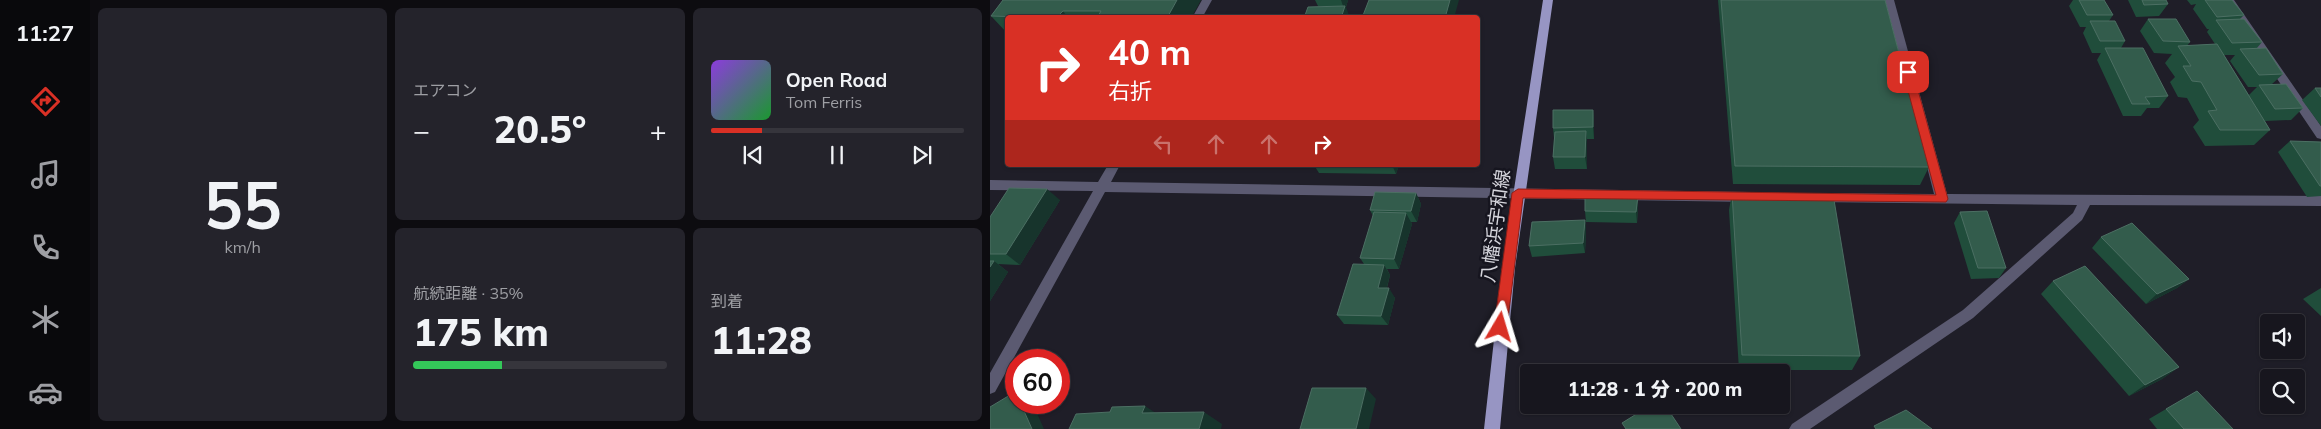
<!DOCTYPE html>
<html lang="ja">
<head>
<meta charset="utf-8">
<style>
  :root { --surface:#17161e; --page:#24232b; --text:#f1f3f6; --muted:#9e9fa4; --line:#36353c; --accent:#d93025 }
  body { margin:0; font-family:Mulish,"Noto Sans JP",sans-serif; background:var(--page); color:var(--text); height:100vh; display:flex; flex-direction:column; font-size:19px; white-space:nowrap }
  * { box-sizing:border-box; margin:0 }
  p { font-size:16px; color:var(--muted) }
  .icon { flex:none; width:28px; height:28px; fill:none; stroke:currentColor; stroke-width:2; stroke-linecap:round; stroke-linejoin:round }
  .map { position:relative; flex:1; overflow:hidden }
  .drawer { display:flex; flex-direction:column; gap:8px; padding:8px; background:#0d0c10; width:900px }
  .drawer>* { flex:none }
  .top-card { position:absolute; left:15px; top:15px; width:475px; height:152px; border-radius:5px; box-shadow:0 1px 4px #0004,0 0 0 1px var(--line); background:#d93025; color:#fff; overflow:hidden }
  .controls { position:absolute; left:1270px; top:314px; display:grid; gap:10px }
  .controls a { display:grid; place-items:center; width:45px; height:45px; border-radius:5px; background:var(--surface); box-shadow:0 1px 4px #0004,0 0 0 1px var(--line); font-size:25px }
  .speed { position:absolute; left:15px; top:349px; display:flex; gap:10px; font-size:25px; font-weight:700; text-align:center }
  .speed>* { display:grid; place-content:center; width:65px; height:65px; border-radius:50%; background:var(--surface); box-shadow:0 1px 4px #0004,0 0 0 1px var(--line); line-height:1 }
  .speed .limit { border:8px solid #d22; background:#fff; color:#111 }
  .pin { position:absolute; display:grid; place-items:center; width:42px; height:42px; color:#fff; margin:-21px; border-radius:10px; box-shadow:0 2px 8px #0006 }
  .me { position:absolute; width:55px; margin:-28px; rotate:7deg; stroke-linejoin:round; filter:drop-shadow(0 0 4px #0008) }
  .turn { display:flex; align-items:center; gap:18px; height:105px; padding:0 20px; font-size:22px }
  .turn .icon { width:65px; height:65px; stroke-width:2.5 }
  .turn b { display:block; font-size:35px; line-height:42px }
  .lanes { display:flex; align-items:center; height:48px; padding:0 20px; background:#0003; justify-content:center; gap:25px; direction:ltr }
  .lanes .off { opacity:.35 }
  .big { font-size:38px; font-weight:800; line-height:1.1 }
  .drawer .card { flex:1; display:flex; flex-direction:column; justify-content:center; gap:8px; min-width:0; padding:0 18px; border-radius:8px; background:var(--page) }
  .drawer .dial { align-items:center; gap:0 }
  .dial b { font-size:65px; line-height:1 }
  .song { display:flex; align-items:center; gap:15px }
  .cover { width:60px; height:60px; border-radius:8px; background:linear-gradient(135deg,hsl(270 70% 55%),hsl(130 70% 35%)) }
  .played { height:5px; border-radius:2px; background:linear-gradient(90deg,var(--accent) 20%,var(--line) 20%) }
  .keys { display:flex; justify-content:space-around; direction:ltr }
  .heat { display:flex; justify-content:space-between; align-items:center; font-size:28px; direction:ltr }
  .charge { height:8px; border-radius:4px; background:linear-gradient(90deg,#34c759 35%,var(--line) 0) }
  .drawer .tiles { flex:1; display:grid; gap:8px; grid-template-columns:repeat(3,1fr) }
  .card:first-child { grid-row:span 2 }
  .trip { position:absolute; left:530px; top:364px; width:270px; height:50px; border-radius:5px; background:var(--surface); box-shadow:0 1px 4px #0004,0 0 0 1px var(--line); font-weight:800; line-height:50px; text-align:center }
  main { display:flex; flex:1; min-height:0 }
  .tab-bar { display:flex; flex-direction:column; width:90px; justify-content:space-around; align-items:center; background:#09090c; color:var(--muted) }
  .tab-bar .icon { width:35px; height:35px }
  .tab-bar .current { color:var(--accent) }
  .tab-bar b { font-size:22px; color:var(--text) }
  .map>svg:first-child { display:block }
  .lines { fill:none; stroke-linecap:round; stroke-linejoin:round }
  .minor { fill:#5b5a71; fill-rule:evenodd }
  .primary { fill:#9795c3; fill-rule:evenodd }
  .wall { fill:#204d3b; fill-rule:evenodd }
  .shaded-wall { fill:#17342c }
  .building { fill:#335c4c; stroke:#4c6f63 }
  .route { fill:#d93025; stroke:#8d1f18 }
  .labels { text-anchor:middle; stroke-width:5; stroke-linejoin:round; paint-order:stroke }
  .street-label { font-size:19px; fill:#d5d5dc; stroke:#16151f }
</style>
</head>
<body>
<main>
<nav class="tab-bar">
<b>11:27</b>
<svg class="icon current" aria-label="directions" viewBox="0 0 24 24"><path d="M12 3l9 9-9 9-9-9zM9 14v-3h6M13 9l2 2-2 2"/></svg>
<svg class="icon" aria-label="music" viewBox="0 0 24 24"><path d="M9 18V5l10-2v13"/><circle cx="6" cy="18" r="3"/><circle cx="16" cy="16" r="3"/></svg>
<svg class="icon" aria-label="phone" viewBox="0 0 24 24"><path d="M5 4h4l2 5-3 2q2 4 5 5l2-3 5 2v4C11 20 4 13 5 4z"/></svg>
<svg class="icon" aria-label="climate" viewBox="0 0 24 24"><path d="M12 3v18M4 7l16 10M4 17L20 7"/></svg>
<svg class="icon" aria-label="car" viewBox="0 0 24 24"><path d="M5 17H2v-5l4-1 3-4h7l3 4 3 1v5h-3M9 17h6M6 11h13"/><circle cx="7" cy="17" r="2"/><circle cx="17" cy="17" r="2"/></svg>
</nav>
<section class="drawer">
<div class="tiles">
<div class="card dial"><b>55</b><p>km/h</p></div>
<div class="card"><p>エアコン</p>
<div class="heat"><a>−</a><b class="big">20.5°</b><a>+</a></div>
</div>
<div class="card">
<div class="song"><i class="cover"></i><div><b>Open Road</b><p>Tom Ferris</p></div></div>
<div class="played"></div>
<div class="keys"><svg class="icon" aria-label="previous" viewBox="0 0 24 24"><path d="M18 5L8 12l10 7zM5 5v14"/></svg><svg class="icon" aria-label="pause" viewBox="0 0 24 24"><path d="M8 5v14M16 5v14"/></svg><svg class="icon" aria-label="next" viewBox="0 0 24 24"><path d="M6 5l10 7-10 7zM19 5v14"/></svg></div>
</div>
<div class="card"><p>航続距離 · 35%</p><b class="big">175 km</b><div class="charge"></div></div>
<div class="card"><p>到着</p><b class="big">11:28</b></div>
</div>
</section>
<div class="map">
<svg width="1331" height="429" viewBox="0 0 1331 429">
  <rect width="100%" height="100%" fill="#1f1e28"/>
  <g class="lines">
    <!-- minor -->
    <path class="minor" d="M212,0h10l-10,18h-10z
      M894,0h10l53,194 374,2v10l-231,-1 -8,15 -109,98 -163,111h-21l3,-5 171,-114 110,-97 4,-8 -262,-3 -2,-4 2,-4 4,-1 115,1z
      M1234,0h10l87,126v13l-4,-1z
      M118,165h12l-9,17 638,10 4,2 2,3 -2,3 -4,2 -644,-10 -110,200 -5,2v-21l103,-182 -103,-1v-10l108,2z"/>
    <!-- primary -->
    <path class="primary" d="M553,0h10l-38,268 -15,161h-16l18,-161z"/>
  </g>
  <!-- wall -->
  <path class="wall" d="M13,0l188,18h-183v16l-17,-18z
    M325,0h33l-2,7 -28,-1z
    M728,0h167l44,167 -9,18 -187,-1z
    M1083,0h31l9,15 -4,6 16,20 -4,7 47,48 -9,12h-12l-6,8h-18l-26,-56 4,-7h-9l-9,-20 3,-6h-6l-11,-21z
    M1138,0h38l2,4 -9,12 -23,1z
    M1197,0h45l12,15 -4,4 22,23 -5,6 26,26 -11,10 31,24 -12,12 -26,1 5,9 -16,15 -49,1 -12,-19 6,-7 -12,-22 -9,-1 -8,-15 5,-5 -10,-14 7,-9 -18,-1 -14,-22 8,-12 42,23 -3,4 28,-2 -8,-12 2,-3h-2l-14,-20 3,-5 -5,1zM1234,55h11l-5,6 18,26h9l-8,8z
    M1325,88h6v38l-19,-26z
    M603,110l1,11v18h-7v30h-32l-2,-12 1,-19 -1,-10z
    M1300,141l31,1v54l-14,1 -29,-45z
    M324,165h85l-3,9 -77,-1z
    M426,193l5,11 -4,18h-6l1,2 -13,45h-12l3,6 -3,13 8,10 -7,27 -44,-1 -7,-9 27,-51 -4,-6 13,-42 -3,-6z
    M742,193l128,163 -8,14h-113l-10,-160z
    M648,196v11l-1,16 -51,-1 -1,-11z
    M70,200l-40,65 -22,-1 10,8 -18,29v-84z
    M970,212l46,56 -7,10 -28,1 -17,-56z
    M595,220l1,10 -1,23 -53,4 -3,-11z
    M1111,237l88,42 -12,9 -31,16 -54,-56z
    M1063,281l126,86 -17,12 -33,17 -88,-102z
    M1331,288v28l-18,-17z
    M1176,409l67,20h-76l-8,-10z"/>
  <!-- shaded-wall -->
  <path class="shaded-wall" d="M187,0h24l-10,18h-24z
    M351,0h7l-2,7 4,11h-9l3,-9z
    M460,0h9l-5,18h-9z
    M73,11l5,7h-12z
    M603,110l1,11v18l-1,-12z
    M596,131l1,11v27l-2,-12z
    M402,165h7l-3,9z
    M57,189l13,11 -40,65 -14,-11z
    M426,193l5,11 -4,18 -6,-11z
    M648,196v11l-1,16 -1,-11z
    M416,213l6,11 -13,45 -5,-10z
    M595,220l1,10 -1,23 -2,-10z
    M4,261l14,11 -18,29v-34z
    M394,265l6,10 -6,23 -6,-10z
    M1199,279l-12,9 -31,16 11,-10z
    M399,288l6,10 -7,27 -7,-9z
    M1189,367l-17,12 -33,17 16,-11z
    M376,388l10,11 -7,30h-13z
    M30,402h12l12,27h-12z
    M155,406l20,13 -23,-6z
    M214,412l18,12 -1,5h-22z"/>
  <!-- building -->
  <path class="building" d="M13,0h174l-10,18h-70l4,-7h-38l-7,7 -65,-2z
    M379,0h81l-5,18h-83z
    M731,0h164l44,167 -194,-1z
    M1089,0h25l9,15h-26z
    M1152,0h24l2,4 -24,1z
    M1215,0h27l12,15 -27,2z
    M355,6l-4,12h-37l4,-11z
    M1158,19h28l14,23 -27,-1z
    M1254,19l18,23 -30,1 -16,-23z
    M1100,21h25l10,20h-25z
    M1227,44l53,86h-50l-12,-19 9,-1 -16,-28 -9,-1 -9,-15h8l-13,-20z
    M1115,48h38l25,48 -23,1 5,7h-18z
    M1276,48l17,26 -24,1 -19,-26z
    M1296,84l17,24 -28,1 -16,-24z
    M1325,88h6v9z
    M563,110h40v17l-40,1z
    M596,131l-1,26h-32l2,-25z
    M1300,141l31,1v44h-1z
    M19,188l38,1 -41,65h-16v-37z
    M385,192l41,1 -5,18 -41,-1z
    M742,193l101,1 27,162 -118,-1z
    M648,196l-2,16 -51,-1v-14z
    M997,211l19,57h-28l-18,-56z
    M384,212l32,1 -12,46 -34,-1z
    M595,220l-2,23 -54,3 3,-24z
    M1142,223l57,56 -32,15 -56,-57z
    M0,261h4l-4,6z
    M363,264l31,1 -6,23h11l-8,28 -44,-1z
    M1095,266l94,101 -34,18 -92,-104z
    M322,388h54l-10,41h-56z
    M1207,391l36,38h-49l-18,-20z
    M25,392l1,2v8h4l12,27h-42v-22z
    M661,405h14l16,24h-55l-4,-6z
    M155,406l-3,7 62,-1 -5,17h-130l7,-15 34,-2 2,-5z
    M916,410l26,19h-56l-2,-3z"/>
  <!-- route -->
  <path class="route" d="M918,69l5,3 35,127 -2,3 -423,-4 -16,129 -2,4 -5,2 -4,-2 -2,-4 18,-134 6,-4 418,6 -33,-123z"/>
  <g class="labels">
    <!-- street labels -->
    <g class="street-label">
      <text transform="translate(505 226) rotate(-82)" y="7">八幡浜宇和線</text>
    </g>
  </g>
</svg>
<div class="controls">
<a><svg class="icon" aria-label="sound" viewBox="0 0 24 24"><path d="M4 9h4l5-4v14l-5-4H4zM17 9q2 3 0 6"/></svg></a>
<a><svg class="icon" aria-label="search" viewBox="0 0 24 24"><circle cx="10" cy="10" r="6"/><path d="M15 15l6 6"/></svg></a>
</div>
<div class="speed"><div class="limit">60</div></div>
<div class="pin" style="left:918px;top:72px;background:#d93025"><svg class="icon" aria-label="arrive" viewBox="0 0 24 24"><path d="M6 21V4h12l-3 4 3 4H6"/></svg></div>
<svg class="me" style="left:510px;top:327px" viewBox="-20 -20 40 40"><path d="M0-17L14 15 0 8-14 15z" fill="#d93025" stroke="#fff" stroke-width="4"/></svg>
<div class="trip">11:28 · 1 分 · 200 m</div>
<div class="top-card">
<div class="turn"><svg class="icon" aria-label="right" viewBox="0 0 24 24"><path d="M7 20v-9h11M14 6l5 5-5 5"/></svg><div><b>40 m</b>右折</div></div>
<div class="lanes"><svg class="icon off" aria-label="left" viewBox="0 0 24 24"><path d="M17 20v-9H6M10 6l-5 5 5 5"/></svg><svg class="icon off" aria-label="ahead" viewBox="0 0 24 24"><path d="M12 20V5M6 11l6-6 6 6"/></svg><svg class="icon off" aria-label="ahead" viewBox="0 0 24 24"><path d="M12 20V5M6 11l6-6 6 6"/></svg><svg class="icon" aria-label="right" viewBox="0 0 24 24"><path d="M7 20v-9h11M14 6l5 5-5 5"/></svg></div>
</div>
</div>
</main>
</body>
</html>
